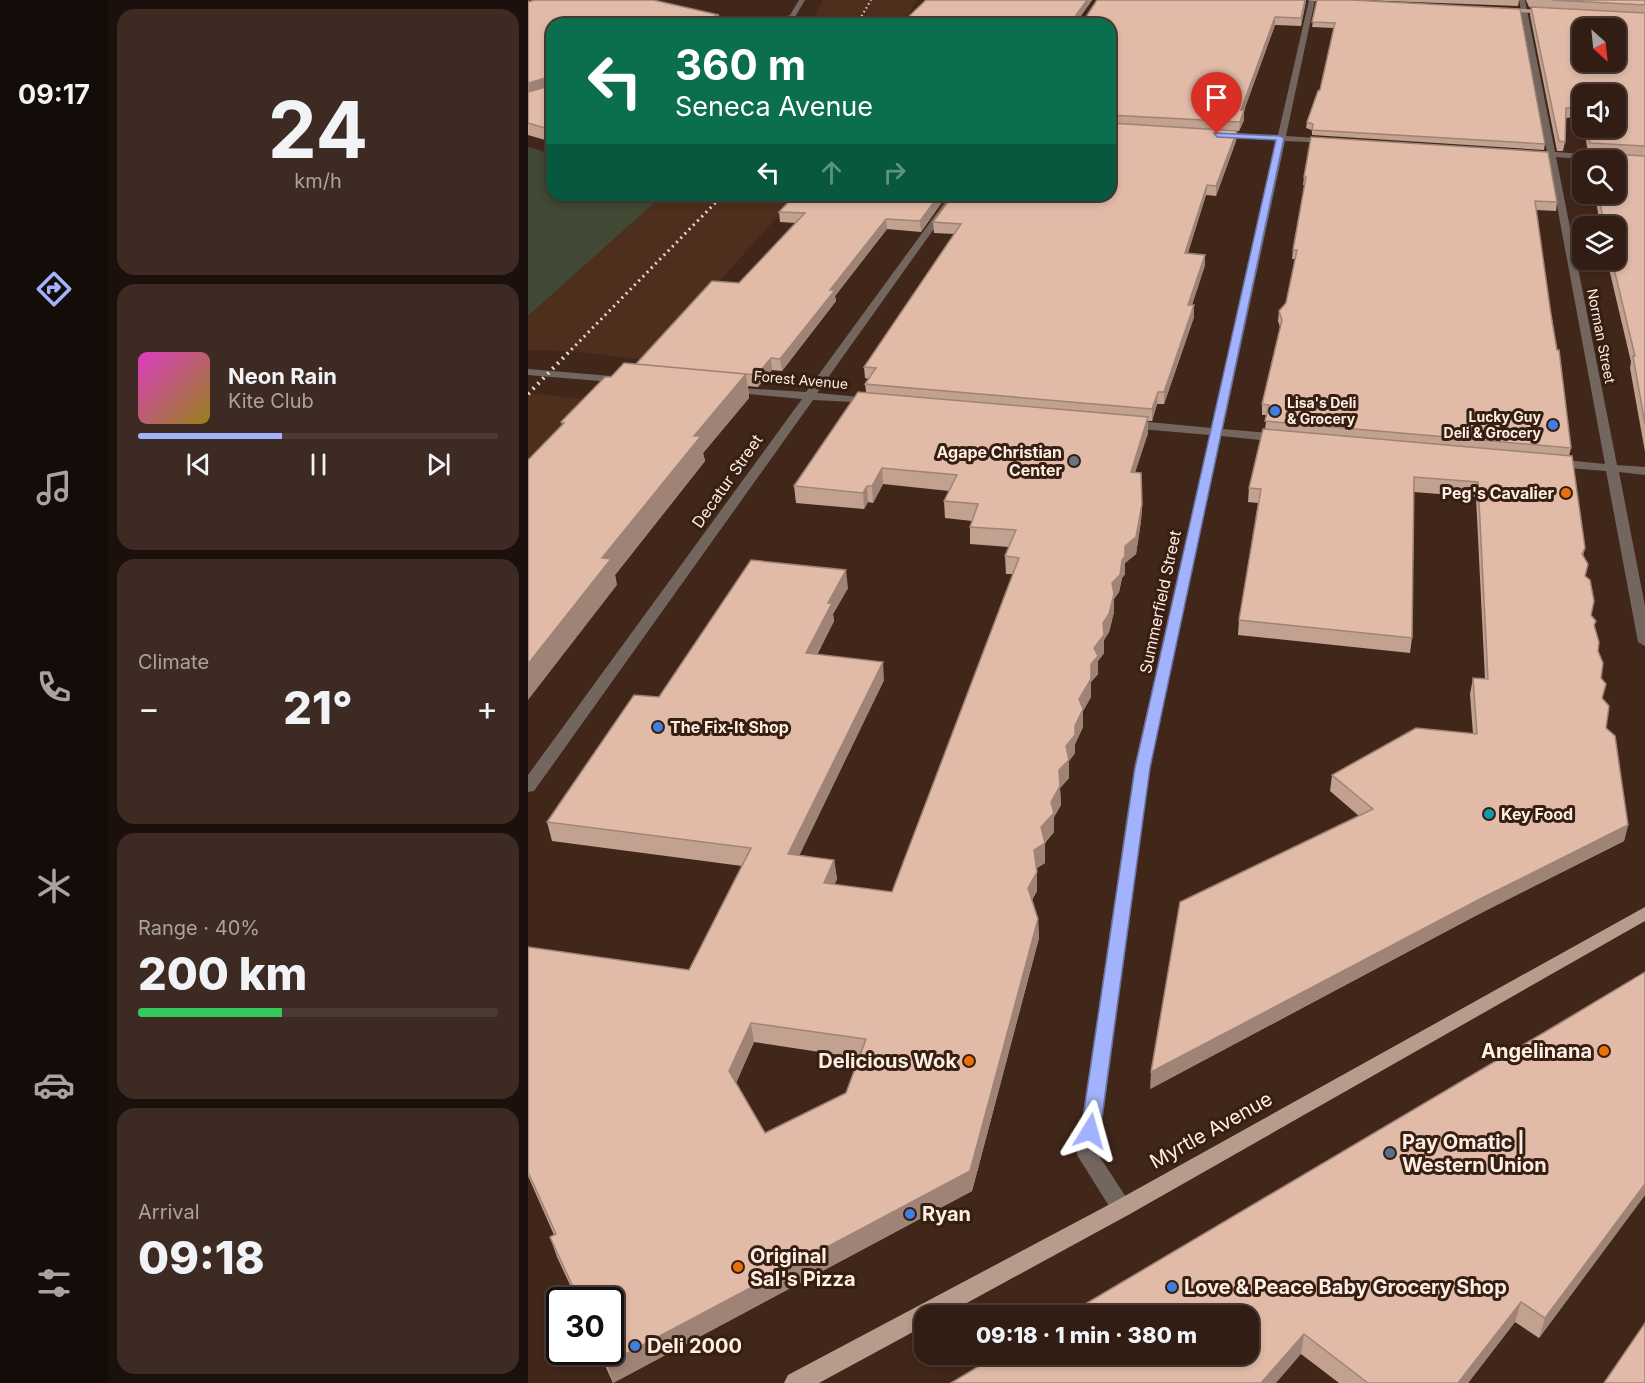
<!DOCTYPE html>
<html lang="en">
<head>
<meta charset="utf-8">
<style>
  :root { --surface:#311d14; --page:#3d2a22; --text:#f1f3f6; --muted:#a8a2a0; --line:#4c3b34; --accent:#a3b2fd }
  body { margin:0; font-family:Inter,sans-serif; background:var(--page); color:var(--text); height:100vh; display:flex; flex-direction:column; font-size:22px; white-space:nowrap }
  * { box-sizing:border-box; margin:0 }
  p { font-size:20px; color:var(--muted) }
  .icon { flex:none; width:33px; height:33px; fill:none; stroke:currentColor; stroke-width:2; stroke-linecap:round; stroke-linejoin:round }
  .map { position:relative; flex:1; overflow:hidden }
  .sheet { display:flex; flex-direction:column; gap:9px; padding:9px; background:#1b100b; width:420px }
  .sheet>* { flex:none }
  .guide { position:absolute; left:18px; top:18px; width:570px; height:183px; border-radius:18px; box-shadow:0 3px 9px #0003,0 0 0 2px var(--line); background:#0b6e4f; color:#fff; overflow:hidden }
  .needle { width:39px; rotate:153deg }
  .buttons { position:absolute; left:1044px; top:18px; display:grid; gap:12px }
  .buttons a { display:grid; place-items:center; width:54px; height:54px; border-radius:12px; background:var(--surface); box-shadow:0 3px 9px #0003,0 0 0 2px var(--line); font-size:30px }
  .speed { position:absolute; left:18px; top:1287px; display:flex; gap:12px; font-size:30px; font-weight:700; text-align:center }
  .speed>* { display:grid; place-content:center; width:78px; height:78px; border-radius:50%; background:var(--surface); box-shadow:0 3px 9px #0003,0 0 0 2px var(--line); line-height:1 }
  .speed .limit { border:3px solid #111; border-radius:9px; background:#fff; color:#111 }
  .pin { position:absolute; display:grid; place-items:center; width:51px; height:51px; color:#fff; margin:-62px -26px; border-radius:50% 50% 50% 0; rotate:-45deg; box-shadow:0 0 6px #0007 }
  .pin .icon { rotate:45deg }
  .me { position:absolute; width:66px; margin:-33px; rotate:8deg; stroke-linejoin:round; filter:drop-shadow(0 0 4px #0008) }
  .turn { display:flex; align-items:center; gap:21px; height:126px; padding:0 30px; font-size:27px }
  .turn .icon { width:78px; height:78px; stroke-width:2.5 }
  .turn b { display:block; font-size:42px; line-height:51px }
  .lanes { display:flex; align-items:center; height:57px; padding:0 30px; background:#0003; justify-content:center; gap:30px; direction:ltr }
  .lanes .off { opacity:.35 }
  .big { font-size:45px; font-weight:800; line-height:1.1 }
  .sheet .tile { flex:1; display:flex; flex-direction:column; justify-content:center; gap:9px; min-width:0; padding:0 21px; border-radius:18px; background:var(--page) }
  .sheet .dial { align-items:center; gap:0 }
  .dial b { font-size:78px; line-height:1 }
  .song { display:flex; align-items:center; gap:18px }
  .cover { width:72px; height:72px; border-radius:9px; background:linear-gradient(135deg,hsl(310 70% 55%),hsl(50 70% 35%)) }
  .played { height:6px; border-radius:3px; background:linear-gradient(90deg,var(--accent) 40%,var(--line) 40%) }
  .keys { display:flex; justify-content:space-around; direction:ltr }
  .heat { display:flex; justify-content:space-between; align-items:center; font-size:33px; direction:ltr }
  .charge { height:9px; border-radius:4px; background:linear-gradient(90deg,#34c759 40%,var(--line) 0) }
  .trip { position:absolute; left:386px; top:1305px; width:345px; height:60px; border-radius:18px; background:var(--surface); box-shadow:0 3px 9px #0003,0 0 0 2px var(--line); font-weight:800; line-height:60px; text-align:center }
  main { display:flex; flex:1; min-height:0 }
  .tabs { display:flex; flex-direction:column; width:108px; justify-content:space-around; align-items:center; background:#140c08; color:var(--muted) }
  .tabs .icon { width:42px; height:42px }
  .tabs .selected { color:var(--accent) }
  .tabs b { font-size:27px; color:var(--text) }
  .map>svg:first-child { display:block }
  .built { fill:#4e2e1d }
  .green { fill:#414935 }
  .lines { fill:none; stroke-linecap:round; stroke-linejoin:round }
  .minor { fill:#73665f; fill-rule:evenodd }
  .major { fill:#b79c8e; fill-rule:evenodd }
  .rail-far2 { stroke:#ebd9d0; stroke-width:2; stroke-dasharray:1.5 3; stroke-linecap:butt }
  .rail-far1 { stroke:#ebd9d0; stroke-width:3; stroke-dasharray:2 4; stroke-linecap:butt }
  .rail { stroke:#ebd9d0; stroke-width:4; stroke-dasharray:2 5; stroke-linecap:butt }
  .wall { fill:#c2a190; fill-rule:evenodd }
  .shaded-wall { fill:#9e8376 }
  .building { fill:#e1bba8; stroke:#9e8376; stroke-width:1.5; fill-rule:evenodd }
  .route { fill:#a3b2fd; stroke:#6a74a4; stroke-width:1.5 }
  .shop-dot { fill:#3f7fe0; stroke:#361e11; stroke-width:2 }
  .worship-dot { fill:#6b7280; stroke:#361e11; stroke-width:2 }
  .food-dot { fill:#e8710a; stroke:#361e11; stroke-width:2 }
  .culture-dot { fill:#0f9aa8; stroke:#361e11; stroke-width:2 }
  .service-dot { fill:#5c6f8a; stroke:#361e11; stroke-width:2 }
  .labels { text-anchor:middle; stroke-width:6; stroke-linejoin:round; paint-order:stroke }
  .far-street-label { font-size:14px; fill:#ffeee5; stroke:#361e11 }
  .far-poi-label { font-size:14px; font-weight:bold; fill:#ffeee5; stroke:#361e11; text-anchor:start }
  .poi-label { font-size:16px; font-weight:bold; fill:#ffeee5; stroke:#361e11; text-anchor:end }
  .street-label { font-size:16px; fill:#ffeee5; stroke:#361e11 }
  .near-poi-label { font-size:20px; font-weight:bold; fill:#ffeee5; stroke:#361e11; text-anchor:start }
  .near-street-label { font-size:20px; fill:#ffeee5; stroke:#361e11 }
</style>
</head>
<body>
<main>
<nav class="tabs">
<b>09:17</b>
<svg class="icon selected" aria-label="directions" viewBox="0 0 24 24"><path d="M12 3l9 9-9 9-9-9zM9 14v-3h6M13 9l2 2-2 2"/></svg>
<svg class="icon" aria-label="music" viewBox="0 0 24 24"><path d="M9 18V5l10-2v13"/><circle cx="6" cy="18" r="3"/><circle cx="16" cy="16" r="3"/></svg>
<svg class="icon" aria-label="phone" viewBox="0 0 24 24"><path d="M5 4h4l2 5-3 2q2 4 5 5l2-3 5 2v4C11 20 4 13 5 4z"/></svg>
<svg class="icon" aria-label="climate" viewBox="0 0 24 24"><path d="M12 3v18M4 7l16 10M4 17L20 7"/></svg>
<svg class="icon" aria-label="car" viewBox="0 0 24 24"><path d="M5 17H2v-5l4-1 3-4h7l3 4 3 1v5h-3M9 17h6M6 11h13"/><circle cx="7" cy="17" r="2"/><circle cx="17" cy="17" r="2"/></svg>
<svg class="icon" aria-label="filters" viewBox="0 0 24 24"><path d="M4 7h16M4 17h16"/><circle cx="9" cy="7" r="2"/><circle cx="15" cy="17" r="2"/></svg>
</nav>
<section class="sheet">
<div class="tile dial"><b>24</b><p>km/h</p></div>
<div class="tile">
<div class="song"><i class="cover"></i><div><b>Neon Rain</b><p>Kite Club</p></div></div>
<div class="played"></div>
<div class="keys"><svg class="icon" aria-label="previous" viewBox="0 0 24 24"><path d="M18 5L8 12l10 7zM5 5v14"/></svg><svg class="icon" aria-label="pause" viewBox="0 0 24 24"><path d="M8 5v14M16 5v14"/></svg><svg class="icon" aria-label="next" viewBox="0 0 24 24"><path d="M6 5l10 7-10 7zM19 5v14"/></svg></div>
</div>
<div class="tile"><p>Climate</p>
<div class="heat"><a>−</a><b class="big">21°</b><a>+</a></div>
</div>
<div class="tile"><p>Range · 40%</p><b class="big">200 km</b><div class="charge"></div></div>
<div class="tile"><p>Arrival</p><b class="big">09:18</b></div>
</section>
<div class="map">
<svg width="1117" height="1383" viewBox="0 0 1117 1383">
  <rect width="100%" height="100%" fill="#41271a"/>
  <!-- built -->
  <path class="built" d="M295,0h94l-14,24h-98l6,-2z
    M135,195h134l-149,165 -78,-9 -42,-1v-34z
    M0,393l75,8 -75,81z"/>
  <!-- green -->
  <path class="green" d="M0,147l24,7v41h111l-135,121z"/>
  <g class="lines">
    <!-- minor -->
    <path class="minor" d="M271,0h6l-10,17 -20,7h-10l25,-9z
      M781,0h6l-29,136 45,3 4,2 -4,2 -46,-2 -62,288 57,5 6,4 -6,4 -59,-6 -71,332 -52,386 35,54 -3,6 -8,3 -8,-3 -37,-59 57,-387 76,-333 -82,-7 -6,-4 6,-4 83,8 66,-288 -60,-4 -4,-2 4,-2 61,3z
      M991,0h6l30,152 90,6v6l-89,-7 61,308 28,2v8l-26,-3 26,134v40l-7,-4 -32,-171 -51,-4 -6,-4 6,-4 50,5 -57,-307 -9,-3 8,-2z
      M422,195h8l-141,198 54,5 4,1v4l-62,-3 -279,391 -6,1v-17l274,-376 -74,-7 -6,-3 2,-2 82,5z
      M0,369l95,8 6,3 -6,3 -95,-8z"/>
    <!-- major -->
    <path class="major" d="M778,0h33v1l-3,2z
      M973,8l48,2 3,2 -3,2 -50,-3z
      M1117,907v14l-515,293 -187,102h-19v10l-105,57h-35l4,-8 326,-173z"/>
    <!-- rail-far2 -->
    <path class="rail-far2" d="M329,24l14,-24"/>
    <!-- rail-far1 -->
    <path class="rail-far1" d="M39,354l156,-159"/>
    <!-- rail -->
    <path class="rail" d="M0,394l40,-41"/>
  </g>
  <!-- wall -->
  <path class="wall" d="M0,0l24,24v118l-24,-7z
    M398,0h166l-12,17h6l11,-17h209l-5,26 -26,-1 -31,85v10l-5,11h-2l-1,10 -20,55 -10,-1 -18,58 17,2v10l-13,40 2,12 -30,87h-7l-5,17h-4v12l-13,39 7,32 -1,17 -5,33 -11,9v11l-3,4 -3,14 -5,7v13l-5,20 -5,8v13l-6,8v13l-7,8v15l-8,14v16l-8,17v9l-6,8v17l-9,10 1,17 -7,12v15l-9,11v20l-8,5v23l-5,9 6,19 1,19 -67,253 -359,192 -14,-31h11v-52h-33l-20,-43 -7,-20 4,-2 -26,-59v-229l161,23 53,-104 -190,-25 -5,-19 112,-125 189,-109 -15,26 1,7 -17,34 67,25 -85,175 35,5 3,19 -3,6 58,7 121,-318h-7l-1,-18 4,-9 -39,-3v-17l2,-6 -27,-3 -1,-17 5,-10 -66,-7 -10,19 -5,-1 -4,7 -68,-6 -2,-17 72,-94 -1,-8 4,-5 -4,-1 -1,-11 91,-133 -21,-1 -1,-11 177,-27v-171h-207v-2zM226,1042l105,16 -13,35 -81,40 -29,-50z
    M789,0l228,144 -1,6 -232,-15v-5l-6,-2 1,-6 13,-32 14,-62 -22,-1z
    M833,0h158l-1,6z
    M998,0h119v156l-51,-3 51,3v296l-15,-84 1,-6 -24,-102h9v-34h-16l-5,-32h21l-24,-41h-4l-4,-25h32l-34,-34v26v-4l-16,2 -1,24 -2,9h-6l-27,-136 1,-8h-2z
    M776,177l253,25 -1,9 -20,-1 35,238 -2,8 16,92 -2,8 2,20 6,39 3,13 12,100 22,97 -4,16 -147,74 -327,174 209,-273 -29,-25 2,-16 141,-41 -3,-40 3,-16 12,1 -9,-182 -62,-5 -2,146 -2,15 -172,-18 1,-15 19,-117 -10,-1 1,-14 16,-59 2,-14h-5v-11l18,-77 -2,-6 1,-10 7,-8 9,-44h-3l1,-9 12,-65h-2z
    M267,195h152l-26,37 -34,-3 -52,67 1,5 -54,70 -10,-1 -14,17 -10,-1 1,12 -46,55 2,8 -90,114 2,10 -56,-163 50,-45 25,-13 103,-81 57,-60 -16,-1 -1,-10z
    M1117,972v223l-106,143 -24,-16 -47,61h-129l-38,-29 -350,29 609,-360z"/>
  <!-- shaded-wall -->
  <path class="shaded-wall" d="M559,0h5l-16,23v-8z
    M777,0h1v2l-5,24v-8z
    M191,15l1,9h-33z
    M747,17v8l-34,94v-9z
    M21,77l2,12 -23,7v-13z
    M716,110v10l-5,11 1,-9z
    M709,131l-1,10 -20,55v-10z
    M679,185l-1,10 -22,69 1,-11z
    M411,195h8l-26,37 -1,-11z
    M358,219l1,10 -52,67 1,5 -54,70 -2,-12 50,-69z
    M677,255v10l-17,51v-11z
    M666,305v12l-30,87v-12z
    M243,358l1,12 -14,17 -1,-12z
    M218,374l3,24 -46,55 2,8 -90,114 2,10 -89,115v-36l74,-106 92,-122z
    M630,392l-1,12 -5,17v-12z
    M620,417v16l-18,55 1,-16z
    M354,468l1,16 -10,19 -1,-17z
    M339,486l1,16 -4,7 -1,-16z
    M614,504l-1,17 -5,33 -11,9v11l-3,4 -3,14 -5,7v13l-5,20 -5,8v13l-6,8v13l-7,8v15l-8,14v16l-8,17v-18l4,-27 24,-76 9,-40 13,-37z
    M318,570l2,18 -15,26 1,7 -26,50 -2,-18 22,-50z
    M355,662l1,18 -93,193 -3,-19z
    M547,735v18l-6,8v17l-9,10 1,17 -7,12v15l-11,12 2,-1v20l-10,6 -1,-19 7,-23 10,-25 15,-56z
    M1100,825l-4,16 -147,74 -327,174 1,-17 329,-173z
    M306,860l3,19 -11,24 -2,-20z
    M509,872v19l-9,16v-19z
    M510,919l1,19 -67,253 -359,192 -6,-19z
    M223,1023l3,19 -21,48 -4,-19z
    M1117,1184v11l-106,143 6,-20z
    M993,1302l-6,20 -47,61h-10z
    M776,1334l-3,20 -25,29h-15z"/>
  <!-- building -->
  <path class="building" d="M7,0h118l66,15 -32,9h-135v106l-24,-7v-31l22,-6 2,-7 -3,-2 -21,6v-81z
    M398,0h161l-11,15v2h10l11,-17h208l-4,18 -26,-1 -34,93h3l-4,12 -130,-7v-91h-191l2,-1 -18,-1z
    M789,0h35l168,9 25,135 -233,-14 1,-6 -6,-2 11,-31 2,-1 15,-67 -23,-1z
    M1024,0h93v5z
    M1003,7l114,6v133l-55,-3 -3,-15h29v-34h-34v13l-16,1 -1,34 -6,-1zM1054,28h34v34h-34z
    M582,123l127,8 -21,55 -9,-1 -22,68 20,2 -17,50h6l-30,87h-6l-6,17 -287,-25 11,-16 -12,-1 97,-143 -28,-2 20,-27h157z
    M783,137l237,15 9,50 -22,-1 16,114 6,35h2l12,98 -306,-27 4,-16 -7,-1 20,-84 -3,-9 7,-8 11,-53h-4l13,-73h-2z
    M1064,153l53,3v268l-12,-68h2l-23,-96h4v-34h-12l-5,-32h17v-34h-23z
    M267,195h144l-19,26 -34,-2 -56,71h5l-55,69 -9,-1 -14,17 -121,-11 76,-83 27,2 66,-70 -26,-1z
    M96,363l122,11 -52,62h7l-99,122 9,1 -83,105v-204l36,-37 -3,-1 44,-45h6z
    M330,392l290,25 -17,55 10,1 1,31 -6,33 -11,9v10l-3,4 -2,15 -8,8 2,11 -5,20 -6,9 1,12 -10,13 4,8 -7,8v15l-12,20 4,10 -8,17v9l-9,11 3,14 -10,10 1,16 -9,16 3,11 -13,14 4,16 -11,7 3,22 -9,16 10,31 -68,252 -363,193 -6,-12h9v-52h-31l-29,-63 6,-3 -28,-62v-225l161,23 62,-122 -204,-26 87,-127 25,2 92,-137 95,10 -18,33h4l-26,50 77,9 -95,192 46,6 -10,23 68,9 127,-334 -14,-2 11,-26 -46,-3 8,-23 -34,-3 13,-26 -75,-7 -10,18h-5l-4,7 -69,-7zM223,1023l115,16 -20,54 -81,40 -36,-62z
    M735,429l309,27 13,92 -3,6 6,10 -3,12 5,4 4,21 -3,14 5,6 -2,4 5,17 -1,9 5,12 -2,15 5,6 -4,14 7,8 -3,22 9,8 13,89 -148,74 -329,173 29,-170 193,-93 -41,-34 84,-47 61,6 -4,-56 15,1 -10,-197 -64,-5 -2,161 -173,-18 22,-131 -12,-1z
    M1117,972v212l-100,134 -24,-16 -63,81h-90l-64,-49 -43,49h-310l48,-29h249v-38h-183l495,-293z
    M1117,1323v60h-41z"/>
  <!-- route -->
  <path class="route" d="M686,133l66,3 4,2 -134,630 -50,363 -3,6 -7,2 -6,-2 -3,-6 54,-363 141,-628 -59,-3z"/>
  <!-- markers -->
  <g class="shop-dot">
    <circle cx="747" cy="411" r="6"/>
    <circle cx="1025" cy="425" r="6"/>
    <circle cx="130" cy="727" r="6"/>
    <circle cx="382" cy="1214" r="6"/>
    <circle cx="644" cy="1287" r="6"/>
    <circle cx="107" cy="1346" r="6"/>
  </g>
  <circle class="worship-dot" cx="546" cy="461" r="6"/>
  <g class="food-dot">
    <circle cx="1038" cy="493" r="6"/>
    <circle cx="1076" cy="1051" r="6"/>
    <circle cx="441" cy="1061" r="6"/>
    <circle cx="210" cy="1267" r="6"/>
  </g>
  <circle class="culture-dot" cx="961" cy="814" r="6"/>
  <circle class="service-dot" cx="862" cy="1153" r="6"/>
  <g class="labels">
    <!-- far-street labels -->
    <g class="far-street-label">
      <text transform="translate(1073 336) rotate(79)" y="5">Norman Street</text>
      <text transform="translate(273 380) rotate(5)" y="5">Forest Avenue</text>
    </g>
    <!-- far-poi labels -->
    <g class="far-poi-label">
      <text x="759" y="408">Lisa's Deli<tspan x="759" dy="16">&amp; Grocery</tspan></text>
      <text x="1013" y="422" text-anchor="end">Lucky Guy<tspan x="1013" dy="16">Deli &amp; Grocery</tspan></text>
    </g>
    <!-- poi labels -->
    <g class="poi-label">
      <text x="534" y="458">Agape Christian<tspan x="534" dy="18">Center</tspan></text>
      <text x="1026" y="499">Peg's Cavalier</text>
      <text x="142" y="733" text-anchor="start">The Fix-It Shop</text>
      <text x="973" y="820" text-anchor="start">Key Food</text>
    </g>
    <!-- street labels -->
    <g class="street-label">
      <text transform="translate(199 481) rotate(-55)" y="6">Decatur Street</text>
      <text transform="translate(632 602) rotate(-78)" y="6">Summerfield Street</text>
    </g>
    <!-- near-poi labels -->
    <g class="near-poi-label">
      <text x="1064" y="1058" text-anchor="end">Angelinana</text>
      <text x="429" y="1068" text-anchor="end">Delicious Wok</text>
      <text x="874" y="1149">Pay Omatic |<tspan x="874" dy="23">Western Union</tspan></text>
      <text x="394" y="1221">Ryan</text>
      <text x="222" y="1263">Original<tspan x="222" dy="23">Sal's Pizza</tspan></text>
      <text x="656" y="1294">Love &amp; Peace Baby Grocery Shop</text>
      <text x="119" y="1353">Deli 2000</text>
    </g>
    <!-- near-street labels -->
    <g class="near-street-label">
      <text transform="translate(683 1130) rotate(-29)" y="7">Myrtle Avenue</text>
    </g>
  </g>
</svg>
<div class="buttons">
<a><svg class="needle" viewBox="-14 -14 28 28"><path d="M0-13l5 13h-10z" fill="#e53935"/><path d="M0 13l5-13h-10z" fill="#a8a2a0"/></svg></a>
<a><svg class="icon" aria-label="sound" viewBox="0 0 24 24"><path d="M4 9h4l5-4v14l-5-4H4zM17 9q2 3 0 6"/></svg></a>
<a><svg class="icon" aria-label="search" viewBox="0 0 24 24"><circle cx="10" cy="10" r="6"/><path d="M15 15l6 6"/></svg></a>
<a><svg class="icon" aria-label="layers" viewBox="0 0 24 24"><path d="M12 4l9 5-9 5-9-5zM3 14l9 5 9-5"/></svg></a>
</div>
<div class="speed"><div class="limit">30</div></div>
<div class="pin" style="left:689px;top:134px;background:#d93025"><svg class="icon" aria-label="arrive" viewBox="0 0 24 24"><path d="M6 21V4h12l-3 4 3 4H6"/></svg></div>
<svg class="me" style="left:562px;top:1131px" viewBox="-20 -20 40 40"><path d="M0-17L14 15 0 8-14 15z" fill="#a3b2fd" stroke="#fff" stroke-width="4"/></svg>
<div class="trip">09:18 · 1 min · 380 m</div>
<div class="guide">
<div class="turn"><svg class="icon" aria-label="left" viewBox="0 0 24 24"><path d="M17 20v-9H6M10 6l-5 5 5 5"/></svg><div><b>360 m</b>Seneca Avenue</div></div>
<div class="lanes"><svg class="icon" aria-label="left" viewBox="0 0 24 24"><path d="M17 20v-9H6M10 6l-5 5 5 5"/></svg><svg class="icon off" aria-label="ahead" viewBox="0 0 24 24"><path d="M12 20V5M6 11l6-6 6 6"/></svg><svg class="icon off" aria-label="right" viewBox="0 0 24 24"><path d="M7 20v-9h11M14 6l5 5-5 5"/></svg></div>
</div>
</div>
</main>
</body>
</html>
